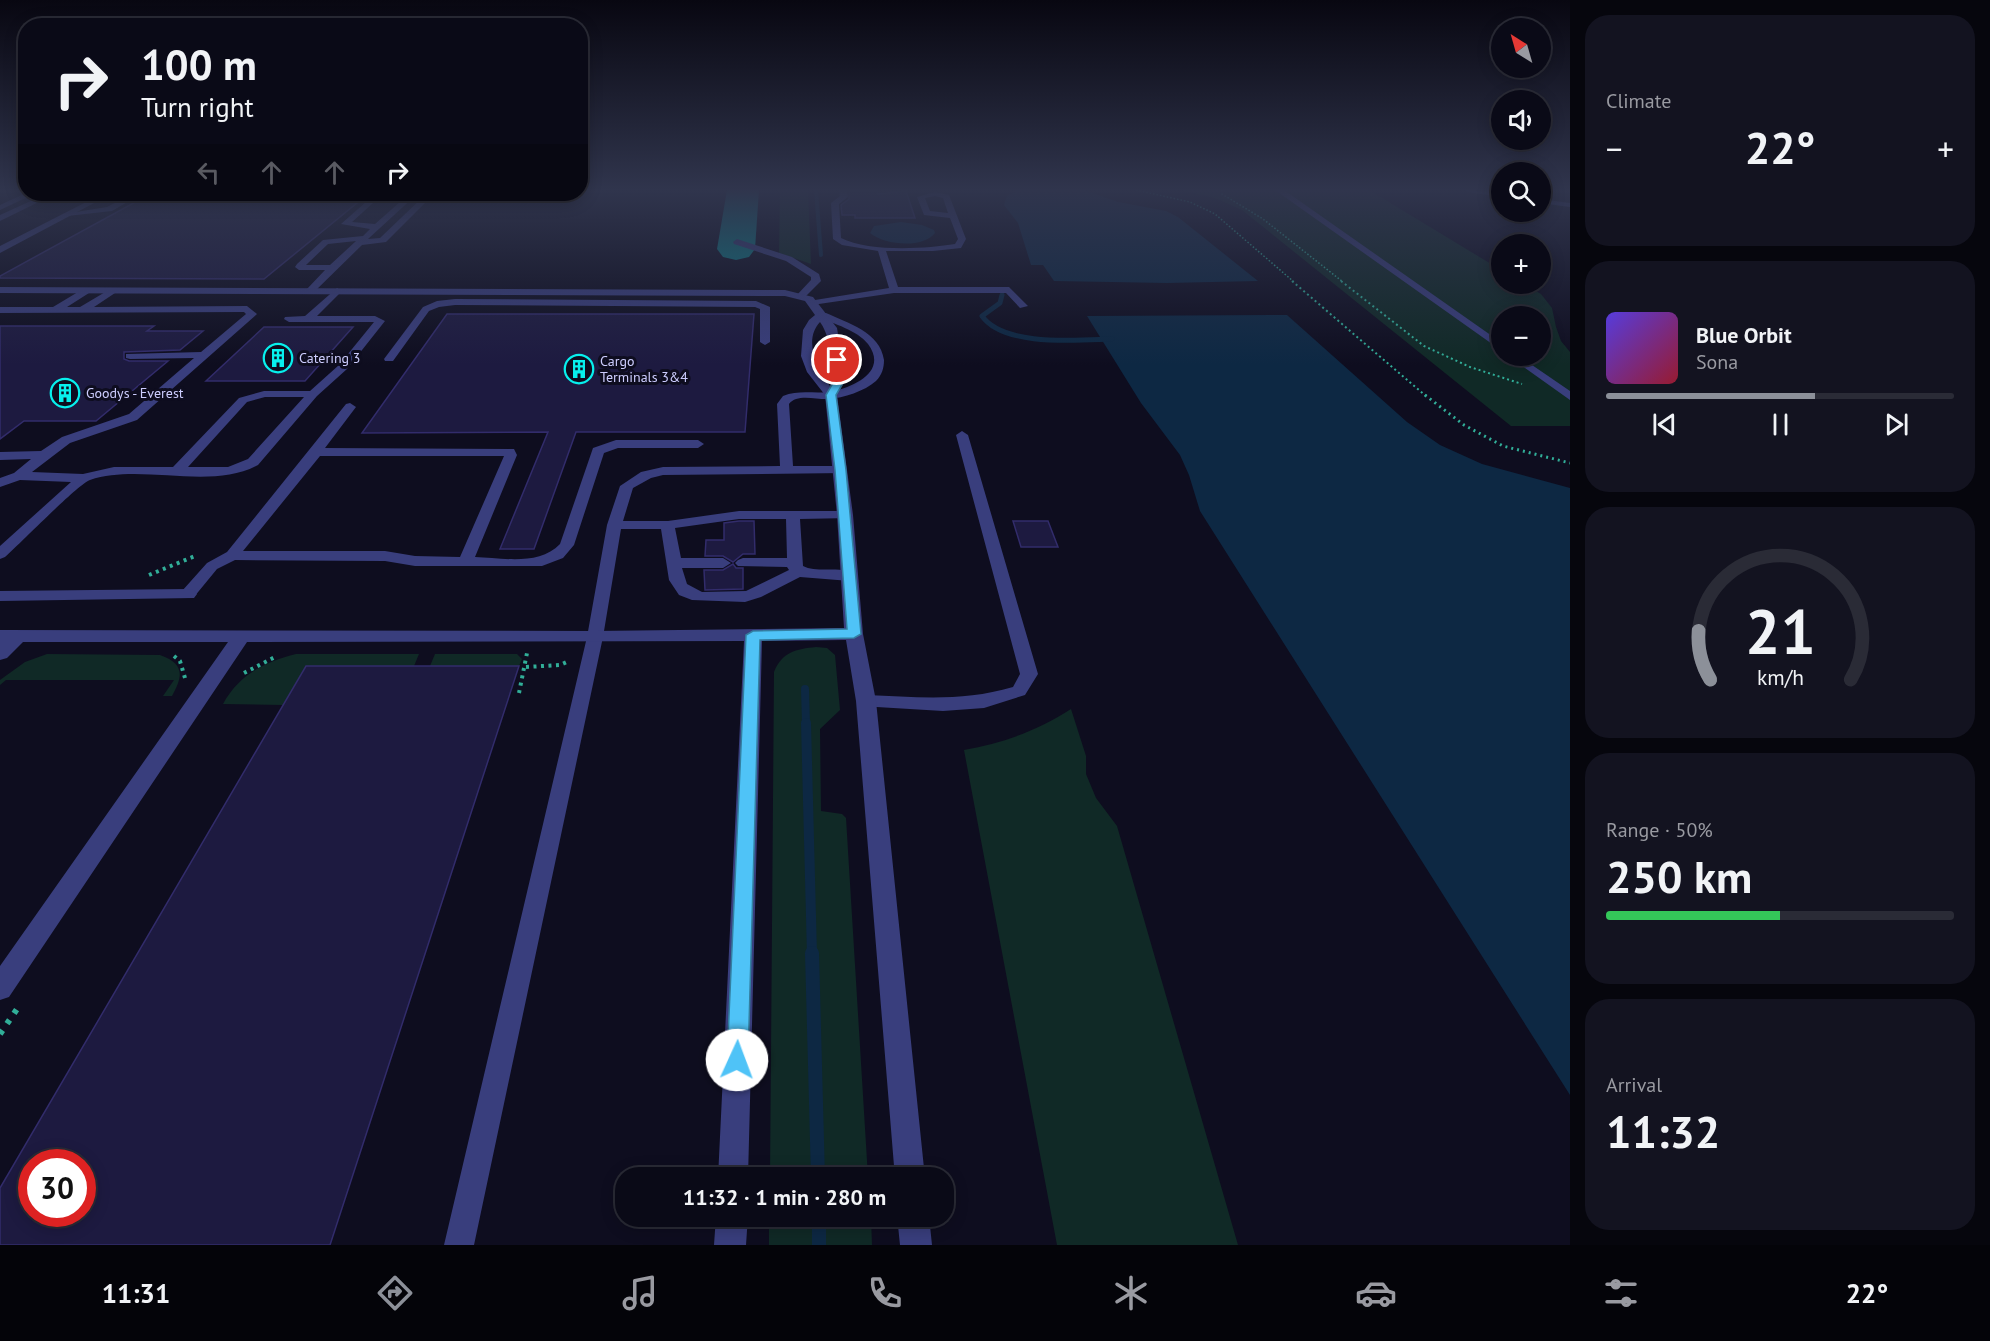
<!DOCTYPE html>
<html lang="en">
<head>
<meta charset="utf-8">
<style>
  :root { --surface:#0a0a17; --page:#131320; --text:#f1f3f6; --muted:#999aa1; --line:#2a2b36; --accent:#8c9099 }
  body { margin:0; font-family:"PT Sans",sans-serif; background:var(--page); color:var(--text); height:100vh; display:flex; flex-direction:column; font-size:22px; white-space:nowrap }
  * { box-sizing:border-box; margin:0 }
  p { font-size:20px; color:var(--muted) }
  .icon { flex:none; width:33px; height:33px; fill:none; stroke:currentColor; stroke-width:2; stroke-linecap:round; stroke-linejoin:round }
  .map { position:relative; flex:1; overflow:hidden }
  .drawer { display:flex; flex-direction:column; gap:15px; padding:15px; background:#06060d; width:420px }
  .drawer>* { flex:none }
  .hud { position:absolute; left:18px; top:18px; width:570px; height:183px; border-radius:24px; box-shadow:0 3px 15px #0003,0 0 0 2px var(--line); background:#0a0a17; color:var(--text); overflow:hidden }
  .needle { width:39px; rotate:323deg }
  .controls { position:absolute; left:1491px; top:18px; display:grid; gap:12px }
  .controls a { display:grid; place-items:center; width:60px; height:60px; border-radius:50%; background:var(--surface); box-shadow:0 3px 15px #0003,0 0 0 2px var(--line); font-size:30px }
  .speed { position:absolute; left:18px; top:1149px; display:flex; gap:12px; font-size:30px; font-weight:700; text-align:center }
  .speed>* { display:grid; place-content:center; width:78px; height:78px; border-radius:50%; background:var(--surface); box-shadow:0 3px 15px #0003,0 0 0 2px var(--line); line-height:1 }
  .speed .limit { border:9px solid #d22; background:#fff; color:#111 }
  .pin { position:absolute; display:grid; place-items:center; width:51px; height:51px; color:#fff; margin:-26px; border:3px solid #fff; border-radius:50%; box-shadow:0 2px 6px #0007 }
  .me { position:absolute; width:66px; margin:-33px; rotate:2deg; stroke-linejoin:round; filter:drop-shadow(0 0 4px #0008) }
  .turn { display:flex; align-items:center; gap:21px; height:126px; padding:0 24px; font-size:27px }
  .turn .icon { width:78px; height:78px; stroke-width:2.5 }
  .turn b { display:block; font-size:42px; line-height:51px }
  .lanes { display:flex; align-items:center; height:57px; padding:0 24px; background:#0003; justify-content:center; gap:30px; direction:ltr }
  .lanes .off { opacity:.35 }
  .big { font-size:45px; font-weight:700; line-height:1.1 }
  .drawer .card { flex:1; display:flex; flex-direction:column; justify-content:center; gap:9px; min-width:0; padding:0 21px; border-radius:24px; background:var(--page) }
  .drawer .dial { align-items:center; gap:0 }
  .dial svg { height:156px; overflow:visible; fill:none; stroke:var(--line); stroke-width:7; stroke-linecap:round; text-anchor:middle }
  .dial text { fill:var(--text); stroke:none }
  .song { display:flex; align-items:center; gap:18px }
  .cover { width:72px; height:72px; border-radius:9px; background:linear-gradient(135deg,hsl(250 70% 55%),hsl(350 70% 35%)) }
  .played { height:6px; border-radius:3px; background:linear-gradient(90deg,var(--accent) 60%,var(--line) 60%) }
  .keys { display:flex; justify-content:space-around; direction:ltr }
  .heat { display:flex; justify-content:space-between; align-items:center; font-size:33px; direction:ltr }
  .charge { height:9px; border-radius:4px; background:linear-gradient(90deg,#34c759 50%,var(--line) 0) }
  .trip { position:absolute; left:615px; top:1167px; width:339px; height:60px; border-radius:24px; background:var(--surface); box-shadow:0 3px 15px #0003,0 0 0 2px var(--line); font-weight:700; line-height:60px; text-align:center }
  .tab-bar { display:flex; height:96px; justify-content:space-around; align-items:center; background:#040409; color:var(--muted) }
  .tab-bar .icon { width:42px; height:42px }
  .tab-bar .active { color:var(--accent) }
  .tab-bar b { font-size:27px; color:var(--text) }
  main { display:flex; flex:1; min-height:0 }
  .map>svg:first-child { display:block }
  .green { fill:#102926; fill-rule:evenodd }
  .water { fill:#0d2843 }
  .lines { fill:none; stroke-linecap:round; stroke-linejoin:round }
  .stream-far4 { stroke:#0d2843; stroke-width:4 }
  .stream-far3 { stroke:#0d2843; stroke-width:5 }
  .stream-far2 { stroke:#0d2843; stroke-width:8 }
  .stream-far1 { stroke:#0d2843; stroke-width:10 }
  .stream { stroke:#0d2843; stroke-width:14 }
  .taxiway { fill:#0a7e86; fill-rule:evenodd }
  .building { fill:#1d1a40; stroke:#322c6b; stroke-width:1.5; fill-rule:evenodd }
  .path-far4 { stroke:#31ae98; stroke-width:1.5; stroke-dasharray:1.5 2; stroke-linecap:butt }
  .path-far3 { stroke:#31ae98; stroke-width:2; stroke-dasharray:2 3; stroke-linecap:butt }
  .path-far2 { stroke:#31ae98; stroke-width:3; stroke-dasharray:2 4; stroke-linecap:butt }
  .path-far1 { stroke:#31ae98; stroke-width:4; stroke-dasharray:3 4.5; stroke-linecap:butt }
  .path { stroke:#31ae98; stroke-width:6; stroke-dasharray:4.5 8; stroke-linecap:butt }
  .lane { fill:#393e7d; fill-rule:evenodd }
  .street { fill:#393e7d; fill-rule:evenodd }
  .route { fill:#4fc3f7; stroke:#337fa1; stroke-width:1.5 }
  .labels { text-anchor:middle; stroke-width:6; stroke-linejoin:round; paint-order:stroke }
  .far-poi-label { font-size:14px; fill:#cdcdfe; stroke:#0e0d1f; text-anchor:start }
</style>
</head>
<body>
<main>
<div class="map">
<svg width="1570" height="1245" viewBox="0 0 1570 1245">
  <rect width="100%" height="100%" fill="#0e0d1f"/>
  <!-- green -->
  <path class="green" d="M780,190h28l3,74 -32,-11z
    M1180,190h189l132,80 1,14h21l18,10 11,14 4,19 5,14 9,11v74h-59l-269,-216 -27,-12zM1502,316h38v40h-38z
    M816,647l11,1 8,7 5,55 -20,19 1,82 21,3 4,4 22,359h-98l4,-505c8,-20 22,-23 42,-25z
    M47,654l113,1c25,9 23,21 12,41h-9l11,-16h-168l-6,5v-5l25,-18z
    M296,654h123l-5,12h-108l-23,39 -60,-1c16,-29 41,-42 73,-50z
    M435,654h82l5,5 -3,7h-89z
    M1071,709l15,47v18l10,24 21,28 121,419h-181l-93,-495c39,-7 73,-19 107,-41z
    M769,1217h102l1,28h-103z"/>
  <!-- water -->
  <path class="water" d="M1016,190h68l34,12 48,9 12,6 80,64 -91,2 -113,-2 -11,-16h-12l-13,-42 -14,-18 3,-9z
    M901,222l21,3 12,5 1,3c-12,16 -51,12 -65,0l4,-7z
    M1287,315l120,107 33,23 42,19 88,24v607l-370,-584 -11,-36 -9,-20 -39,-52 -54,-87z"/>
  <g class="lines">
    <!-- stream-far4 -->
    <path class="stream-far4" d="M816,190l5,65"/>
    <!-- stream-far3 -->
    <path class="stream-far3" d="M1002,295l-2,8 -18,13c22,31 95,24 130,23"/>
    <!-- stream-far2 -->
    <path class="stream-far2" d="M805,689l1,35"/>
    <!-- stream-far1 -->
    <path class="stream-far1" d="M806,723l6,232"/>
    <!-- stream -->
    <path class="stream" d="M812,953l6,225
      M819,1216v29"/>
    <!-- taxiway -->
    <path class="taxiway" d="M727,190h32l-4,59 -6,8 -13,3 -13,-3 -6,-8z"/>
  </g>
  <!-- building -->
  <path class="building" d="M849,190h28l1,4 28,-3 9,27h-60v-3h-13l-1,-10 8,-6z
    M150,194h218l-104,85 -264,-1v-2z
    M447,314h307l-9,118h-169l-42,117h-34l48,-117 -186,1z
    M0,326h154l-7,5h56l-23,19 -56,2v7l5,2h39l-72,60h-72l-24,18z
    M264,327h89l-48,54h-99z
    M739,521h15l1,33h-12l-10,8 -10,-6h-18l1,-16h18v-17z
    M1013,521h35l10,26h-37z
    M733,564l3,4h7v21l-38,1 -1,-20h19z
    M306,666h213l-189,579h-330v-57zM32,1162h50v52h-50z"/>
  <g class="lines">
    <!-- path-far4 -->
    <path class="path-far4" d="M1136,190l54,12 25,12 79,68
      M1222,190v4l41,25 80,63"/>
    <!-- path-far3 -->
    <path class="path-far3" d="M1292,281l135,116
      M1341,281l83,65 46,21 52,17"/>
    <!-- path-far2 -->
    <path class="path-far2" d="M1425,395l39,30 39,21 67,17"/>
    <!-- path-far1 -->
    <path class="path-far1" d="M149,575l46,-19
      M174,656l6,5 5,17
      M526,667l34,-2 9,-4
      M244,673l33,-17
      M519,693l8,-40"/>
    <!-- path -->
    <path class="path" d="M0,1034l17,-25"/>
    <!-- lane -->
    <path class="lane" d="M839,190h8l1,7 -9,7 2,34c27,14 84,11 114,6l3,-5 -8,-21 -26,-3 -7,-18 18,-5 14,3 17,44 -5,9 -28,3h-47l12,36h111l19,19 -8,2 -14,-15h-112l-82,12 -2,-2 5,-3 74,-12 -11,-37 -36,-6 -9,-6 -2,-36 9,-7zM935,196l8,2 5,15 -18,-2 -5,-13z
      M1275,190h9l218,153v8z
      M1465,190l37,3v4l-34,-5z
      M26,193l8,1 -34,16v-5z
      M132,194h9l-29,17 -45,5 -4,-2 44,-7z
      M375,194h8l-31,28 23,2 34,-30h8l-49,45 12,-1 46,-44h8l-48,48 -24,3 -49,48h-6v-4l18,-19h-26l-4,-3 2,-3 26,-24 40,-4 7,-7 -29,-5zM356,241l-26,24h-24l22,-21z
      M1540,199l30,4v4l-30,-4z
      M737,239l55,18 27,17 2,7 -17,17h-6l-2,-2 15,-16v-3l-25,-16 -52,-17 -1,-2z
      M112,288l5,3 -2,2 -21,14 153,-1 10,8 -120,106 -67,23 -38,29 51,2 31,-7h59l66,-69 25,-7h46l29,-26 35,-43h-85l-5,-3 1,-2 20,-1 32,-28 5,3 -25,25h58l10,5 -38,48 -30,27 -59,69c-47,26 -117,-2 -168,15 -13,5 -70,64 -85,77l-5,2v-13l71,-64 -51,-2 -20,7v-9l14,-5 17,-14 -31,1v-8l41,-1 21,-14 67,-23 65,-56 -64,1 -4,-1v-4l75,-2 45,-38 -2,-2 -244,1v-6h53l30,-18h6v4l-22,14h13zM265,397h39l-56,62 -20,8h-40l59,-65z
      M455,299l301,2 14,6v35l-5,3 -5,-3v-33l-5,-2 -300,-2 -16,2 -10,4 -36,50h-8l-1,-2 39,-52 14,-6z
      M818,313h8c22,10 54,19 58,47 0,8 -2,15 -8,21 -11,10 -33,17 -47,18 -12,1 -32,-6 -40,5l4,62h47l7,4 -2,3 -182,2 -12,3 -18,10 -10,33h45l71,-10h106l5,1 2,3 -2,3 -50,1 3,47c15,8 43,-2 55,10l-8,5 -50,-4 -39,20 -16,5 -53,-2 -13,-5 -10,-15 -8,-51h-40l-18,108 -129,608h-30l143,-608 20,-112 13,-39 21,-14 22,-5 117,-1 -3,-62 6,-8c17,-7 34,-1 51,-5 21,-5 54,-20 34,-47 -11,-14 -34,-20 -50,-27zM739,519h47l1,39h-44l-5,2 -3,3 3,3 49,1 2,3 -43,21 -44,1 -15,-8 -5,-16h41l8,-5 -8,-5h-42l-6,-30z
      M1508,356h11l51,35v9z
      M350,403l6,4 -31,41 189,1 3,6 -42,102c28,1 64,9 85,-13l33,-96 23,-8h82l6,4 -6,4h-80l-14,5 -30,92 -11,13 -21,8h-127l-30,-5 -150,-1 -18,9 -23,28h-12l-2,-3 2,-3 25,-28 20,-11 119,-148zM320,456h184l-44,101 -45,-1 -30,-5h-142z
      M962,431l6,4 70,239 -13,21 -41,13 -41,3 -83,-5 -3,-5 3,-5 6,-1c52,2 96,7 147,-8l7,-13 -64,-239z"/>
    <!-- street -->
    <path class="street" d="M46,194h9l-55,27v-6z
      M102,194h9l-111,59v-7z
      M0,287l785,3 28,7 24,31 7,42v13l-7,12 16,120 10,119 13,67 49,477h-30l-39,-477 -10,-61 -84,1 -14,537h-30l26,-537 -497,1 -238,355 -9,3v-34l228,-324h-205l-16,16 -7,2v-30l595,1 249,-3 -7,-113 -12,-120 -18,-23 -6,-16 2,-26 6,-10 6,-5 -10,-14 -20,-5 -785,-3zM820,322c10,13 16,48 10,64 -13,-17 -27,-46 -10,-64z
      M188,589l6,1 3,4 -3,4 -194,3v-10z
      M716,1216h32l-2,29h-32z
      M897,1216h32l3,29h-32z"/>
  </g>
  <!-- sky -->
  <linearGradient id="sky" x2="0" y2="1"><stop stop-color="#080711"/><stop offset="0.52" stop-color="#30354d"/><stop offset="1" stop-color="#30354d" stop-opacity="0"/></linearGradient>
  <rect width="1570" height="365" fill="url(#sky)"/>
  <!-- route -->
  <path class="route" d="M837,357l5,3 1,23 -7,12 10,75 15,164 -7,4 -94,2 -12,420 -3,7 -8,3 -7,-3 -3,-7 19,-425 7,-4 94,-2 -12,-159 -9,-75 7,-12v-23z"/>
  <!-- icons -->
  <defs>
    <g id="building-ring" transform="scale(1.5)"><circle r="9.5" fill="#0e0d1f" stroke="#07f0ed" stroke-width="1.5"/><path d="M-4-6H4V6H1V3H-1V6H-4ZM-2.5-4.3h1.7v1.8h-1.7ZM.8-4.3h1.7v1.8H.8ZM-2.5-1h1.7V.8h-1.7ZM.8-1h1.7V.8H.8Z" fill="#07f0ed"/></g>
  </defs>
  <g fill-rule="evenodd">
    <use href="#building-ring" x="278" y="358"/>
    <use href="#building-ring" x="579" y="369"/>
    <use href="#building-ring" x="65" y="393"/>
  </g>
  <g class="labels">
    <!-- far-poi labels -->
    <g class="far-poi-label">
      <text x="299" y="363">Catering 3</text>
      <text x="600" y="366">Cargo<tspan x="600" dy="16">Terminals 3&amp;4</tspan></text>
      <text x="86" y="398">Goodys - Everest</text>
    </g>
  </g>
</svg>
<div class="controls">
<a><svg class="needle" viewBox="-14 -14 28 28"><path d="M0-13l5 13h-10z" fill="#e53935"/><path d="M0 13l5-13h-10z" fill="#999aa1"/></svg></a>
<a><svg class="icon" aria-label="sound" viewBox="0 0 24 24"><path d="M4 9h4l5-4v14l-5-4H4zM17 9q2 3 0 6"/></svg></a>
<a><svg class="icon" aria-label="search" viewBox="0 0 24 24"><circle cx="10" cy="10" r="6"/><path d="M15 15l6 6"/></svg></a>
<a>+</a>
<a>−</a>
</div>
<div class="speed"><div class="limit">30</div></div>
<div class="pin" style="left:837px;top:360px;background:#d93025"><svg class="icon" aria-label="arrive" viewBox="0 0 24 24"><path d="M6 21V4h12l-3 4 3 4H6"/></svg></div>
<svg class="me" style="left:737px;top:1060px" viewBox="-20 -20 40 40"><circle r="19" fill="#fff"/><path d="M0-13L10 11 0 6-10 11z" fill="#4fc3f7"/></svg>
<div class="trip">11:32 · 1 min · 280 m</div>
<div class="hud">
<div class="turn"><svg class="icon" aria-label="right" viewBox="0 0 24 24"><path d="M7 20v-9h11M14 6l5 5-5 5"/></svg><div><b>100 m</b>Turn right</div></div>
<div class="lanes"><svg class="icon off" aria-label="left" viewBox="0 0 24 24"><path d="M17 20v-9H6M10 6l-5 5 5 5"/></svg><svg class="icon off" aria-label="ahead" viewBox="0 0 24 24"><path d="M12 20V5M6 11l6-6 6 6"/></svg><svg class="icon off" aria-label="ahead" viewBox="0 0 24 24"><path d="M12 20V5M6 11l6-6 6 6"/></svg><svg class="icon" aria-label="right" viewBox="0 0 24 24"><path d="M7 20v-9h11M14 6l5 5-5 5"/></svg></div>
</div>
</div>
<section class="drawer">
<div class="card"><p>Climate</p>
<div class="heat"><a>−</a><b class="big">22°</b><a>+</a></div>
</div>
<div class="card">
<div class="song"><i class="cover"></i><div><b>Blue Orbit</b><p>Sona</p></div></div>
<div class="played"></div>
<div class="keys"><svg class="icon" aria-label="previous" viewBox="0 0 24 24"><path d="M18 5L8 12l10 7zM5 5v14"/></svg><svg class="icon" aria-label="pause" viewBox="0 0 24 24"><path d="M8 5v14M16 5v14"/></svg><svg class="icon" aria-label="next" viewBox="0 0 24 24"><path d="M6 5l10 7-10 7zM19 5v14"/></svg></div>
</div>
<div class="card dial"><svg viewBox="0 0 100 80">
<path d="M14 69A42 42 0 1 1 86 69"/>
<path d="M14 69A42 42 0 0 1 8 44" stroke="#8c9099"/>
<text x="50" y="56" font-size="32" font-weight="700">21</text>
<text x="50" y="72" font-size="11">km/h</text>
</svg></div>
<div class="card"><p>Range · 50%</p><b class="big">250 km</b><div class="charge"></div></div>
<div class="card"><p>Arrival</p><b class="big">11:32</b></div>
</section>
</main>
<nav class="tab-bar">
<b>11:31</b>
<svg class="icon active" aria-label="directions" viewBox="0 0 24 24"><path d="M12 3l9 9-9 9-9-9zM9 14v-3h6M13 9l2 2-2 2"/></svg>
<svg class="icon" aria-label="music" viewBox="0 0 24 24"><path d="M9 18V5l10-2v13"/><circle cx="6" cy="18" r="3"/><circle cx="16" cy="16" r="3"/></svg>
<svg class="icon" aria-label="phone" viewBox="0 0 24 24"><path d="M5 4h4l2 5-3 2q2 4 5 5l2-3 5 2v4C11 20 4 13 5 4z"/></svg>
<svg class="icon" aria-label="climate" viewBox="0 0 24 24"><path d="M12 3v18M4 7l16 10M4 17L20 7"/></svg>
<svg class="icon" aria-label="car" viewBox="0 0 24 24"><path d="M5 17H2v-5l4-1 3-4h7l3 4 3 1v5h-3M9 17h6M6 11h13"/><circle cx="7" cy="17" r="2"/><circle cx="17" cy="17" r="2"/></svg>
<svg class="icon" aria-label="filters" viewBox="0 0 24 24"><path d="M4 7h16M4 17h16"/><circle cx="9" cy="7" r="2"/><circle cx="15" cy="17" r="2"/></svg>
<b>22°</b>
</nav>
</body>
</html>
